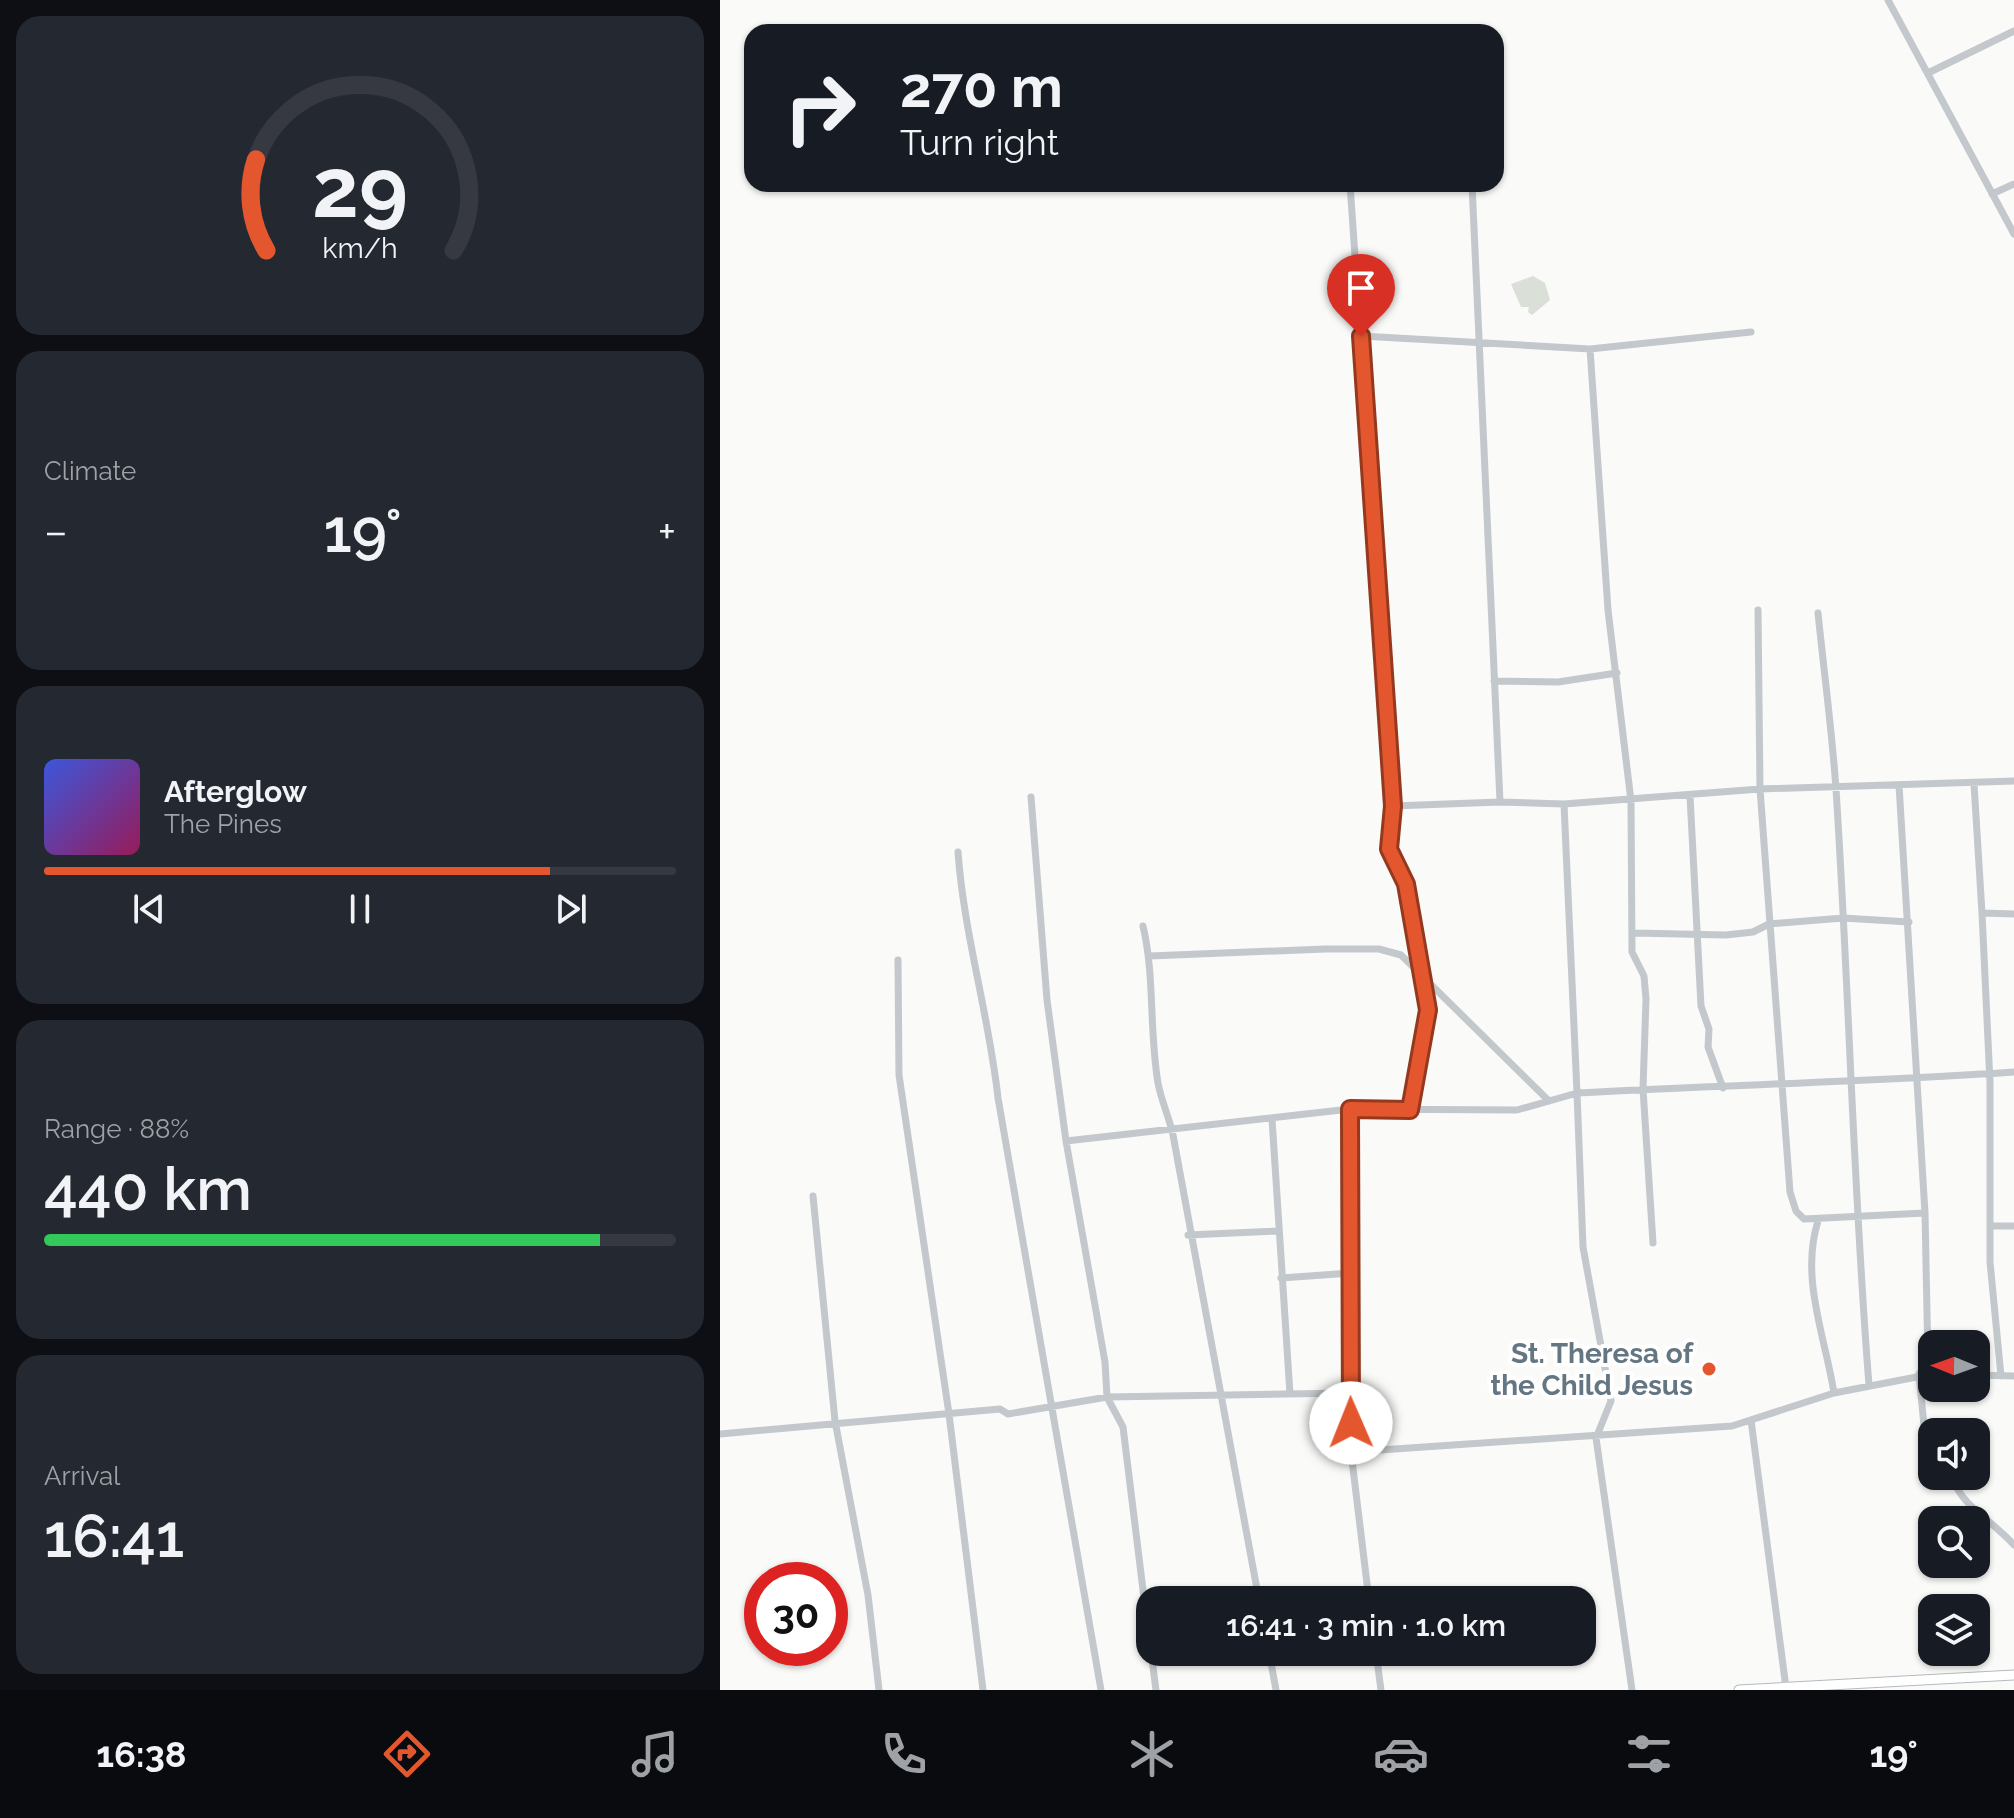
<!DOCTYPE html>
<html lang="en">
<head>
<meta charset="utf-8">
<style>
  :root { --surface:#171b24; --page:#242831; --text:#f1f3f6; --muted:#9ea1a6; --line:#363941; --accent:#e4572e }
  body { margin:0; font-family:Raleway,sans-serif; background:var(--page); color:var(--text); height:100vh; display:flex; flex-direction:column; font-size:30px; white-space:nowrap }
  * { box-sizing:border-box; margin:0 }
  p { font-size:26px; color:var(--muted) }
  .icon { flex:none; width:44px; height:44px; fill:none; stroke:currentColor; stroke-width:2; stroke-linecap:round; stroke-linejoin:round }
  .map { position:relative; flex:1; overflow:hidden }
  .side { display:flex; flex-direction:column; gap:16px; padding:16px; background:#0d0f14; width:720px }
  .side>* { flex:none }
  .banner { position:absolute; left:24px; top:24px; width:760px; height:168px; border-radius:24px; box-shadow:0 2px 6px #0004; background:#171b24; color:var(--text); overflow:hidden }
  .needle { width:52px; rotate:271deg }
  .tools { position:absolute; left:1198px; top:1330px; display:grid; gap:16px }
  .tools a { display:grid; place-items:center; width:72px; height:72px; border-radius:16px; background:var(--surface); box-shadow:0 2px 6px #0004; font-size:40px }
  .speed { position:absolute; left:24px; top:1562px; display:flex; gap:16px; font-size:40px; font-weight:700; text-align:center }
  .speed>* { display:grid; place-content:center; width:104px; height:104px; border-radius:50%; background:var(--surface); box-shadow:0 2px 6px #0004; line-height:1 }
  .speed .limit { border:12px solid #d22; background:#fff; color:#111 }
  .pin { position:absolute; display:grid; place-items:center; width:68px; height:68px; color:#fff; margin:-82px -34px; border-radius:50% 50% 50% 0; rotate:-45deg; box-shadow:0 0 8px #0007 }
  .pin .icon { rotate:45deg }
  .me { position:absolute; width:88px; margin:-44px; rotate:359deg; stroke-linejoin:round; filter:drop-shadow(0 0 6px #0008) }
  .turn { display:flex; align-items:center; gap:28px; height:168px; padding:0 24px; font-size:36px }
  .turn .icon { width:104px; height:104px; stroke-width:2.5 }
  .turn b { display:block; font-size:56px; line-height:68px }
  .big { font-size:60px; font-weight:600; line-height:1.1 }
  .side .card { flex:1; display:flex; flex-direction:column; justify-content:center; gap:12px; min-width:0; padding:0 28px; border-radius:24px; background:var(--page) }
  .side .dial { align-items:center; gap:0 }
  .dial svg { height:208px; overflow:visible; fill:none; stroke:var(--line); stroke-width:7; stroke-linecap:round; text-anchor:middle }
  .dial text { fill:var(--text); stroke:none }
  .song { display:flex; align-items:center; gap:24px }
  .cover { width:96px; height:96px; border-radius:12px; background:linear-gradient(135deg,hsl(230 70% 55%),hsl(330 70% 35%)) }
  .played { height:8px; border-radius:4px; background:linear-gradient(90deg,var(--accent) 80%,var(--line) 80%) }
  .keys { display:flex; justify-content:space-around; direction:ltr }
  .heat { display:flex; justify-content:space-between; align-items:center; font-size:44px; direction:ltr }
  .charge { height:12px; border-radius:6px; background:linear-gradient(90deg,#34c759 88%,var(--line) 0) }
  .trip { position:absolute; left:416px; top:1586px; width:460px; height:80px; border-radius:24px; background:var(--surface); box-shadow:0 2px 6px #0004; font-weight:600; line-height:80px; text-align:center }
  .tab-bar { display:flex; height:128px; justify-content:space-around; align-items:center; background:#090b0e; color:var(--muted) }
  .tab-bar .icon { width:56px; height:56px }
  .tab-bar .on { color:var(--accent) }
  .tab-bar b { font-size:36px; color:var(--text) }
  main { display:flex; flex:1; min-height:0 }
  .map>svg:first-child { display:block }
  .green { fill:#dadfd7 }
  .lines { fill:none; stroke-linecap:round; stroke-linejoin:round }
  .major-casing { stroke:#b5babe; stroke-width:11 }
  .minor { stroke:#c3c8cc; stroke-width:7 }
  .major { stroke:#fff; stroke-width:9 }
  .route-casing { stroke:#94391e; stroke-width:20 }
  .route { stroke:#e4572e; stroke-width:14 }
  .poi-dot { fill:#e4572e; stroke:#fff; stroke-width:3 }
  .labels { text-anchor:middle; stroke-width:8; stroke-linejoin:round; paint-order:stroke }
  .poi-label { font-size:28px; font-weight:bold; fill:#657683; stroke:#fff; text-anchor:end }
</style>
</head>
<body>
<main>
<section class="side">
<div class="card dial"><svg viewBox="0 0 100 80">
<path d="M14 69A42 42 0 1 1 86 69"/>
<path d="M14 69A42 42 0 0 1 10 34" stroke="#e4572e"/>
<text x="50" y="56" font-size="32" font-weight="700">29</text>
<text x="50" y="72" font-size="11">km/h</text>
</svg></div>
<div class="card"><p>Climate</p>
<div class="heat"><a>−</a><b class="big">19°</b><a>+</a></div>
</div>
<div class="card">
<div class="song"><i class="cover"></i><div><b>Afterglow</b><p>The Pines</p></div></div>
<div class="played"></div>
<div class="keys"><svg class="icon" aria-label="previous" viewBox="0 0 24 24"><path d="M18 5L8 12l10 7zM5 5v14"/></svg><svg class="icon" aria-label="pause" viewBox="0 0 24 24"><path d="M8 5v14M16 5v14"/></svg><svg class="icon" aria-label="next" viewBox="0 0 24 24"><path d="M6 5l10 7-10 7zM19 5v14"/></svg></div>
</div>
<div class="card"><p>Range · 88%</p><b class="big">440 km</b><div class="charge"></div></div>
<div class="card"><p>Arrival</p><b class="big">16:41</b></div>
</section>
<div class="map">
<svg width="1294" height="1690" viewBox="0 0 1294 1690">
  <rect width="100%" height="100%" fill="#fafaf8"/>
  <!-- green -->
  <path class="green" d="M813,276l12,7 5,17 -18,15 -4,-3 1,-5h-8l-10,-23z"/>
  <g class="lines">
    <!-- major casing -->
    <g class="major-casing">
      <path id="major" d="M1019,1690l275,-15"/>
    </g>
    <!-- minor -->
    <path class="minor" d="M1168,0l126,234
      M1208,73l86,-42
      M630,184l43,622 -4,43 17,35 22,126 -18,100
      M752,184l28,618
      M1272,194l22,-10
      M641,336l229,13 161,-17
      M870,349l18,261 23,191 1,151 12,24 2,23 -3,90 10,154
      M1038,610l2,179 30,403 6,19 8,8 121,-6 3,149 -9,12 5,52 8,9
      M1098,613c6,59 14,118 18,176 13,199 17,397 33,596
      M774,681l64,1 59,-9
      M1254,784l8,129 32,1
      M1179,785l26,428
      M970,796l11,210 8,23 -1,18 15,41
      M311,797l16,203 19,141 39,221 2,35 16,30 27,220
      M673,806l107,-4 64,2
      M238,852c6,83 31,163 40,246l103,592
      M1262,913l8,170v179l11,114
      M423,926c12,51 6,104 15,157 3,17 11,34 15,52 28,155 57,310 86,465
      M913,933l93,2 27,-3 16,-8 74,-6 66,4
      M430,956l175,-7h54l22,6 148,146
      M178,960l1,115 50,339 34,276
      M630,1109l1,343 18,148
      M552,1119l18,275
      M346,1141l284,-32 167,1 60,-17 -13,-289 196,-15 254,-8
      M93,1196l22,225 33,174 11,95
      M1098,1221c-18,57 7,115 16,172
      M1271,1226h23
      M468,1235l89,-4
      M561,1278l70,-5
      M1256,1375l38,1
      M1031,1420l35,268
      M0,1434l280,-25 8,5 99,-17 243,-4
      M631,1452l381,-26 102,-33 98,-19
      M1231,1476c12,32 41,44 63,69
      M431,1652l5,38
      M549,1652l7,38
      M656,1652l5,38
      M912,1690l-36,-252 15,-37 -28,-154 -6,-154c145,-8 291,-11 437,-21"/>
    <!-- major -->
    <use href="#major" class="major"/>
  </g>
  <g class="lines">
    <!-- route casing -->
    <g class="route-casing">
      <path id="route" d="M631,1423l-1,-314 60,1 18,-100 -22,-126 -17,-35 4,-43 -32,-470"/>
    </g>
    <!-- route -->
    <use href="#route" class="route"/>
  </g>
  <!-- markers -->
  <circle class="poi-dot" cx="989" cy="1369" r="8"/>
  <g class="labels">
    <!-- poi labels -->
    <g class="poi-label">
      <text x="973" y="1363">St. Theresa of<tspan x="973" dy="32">the Child Jesus</tspan></text>
    </g>
  </g>
</svg>
<div class="tools">
<a><svg class="needle" viewBox="-14 -14 28 28"><path d="M0-13l5 13h-10z" fill="#e53935"/><path d="M0 13l5-13h-10z" fill="#9ea1a6"/></svg></a>
<a><svg class="icon" aria-label="sound" viewBox="0 0 24 24"><path d="M4 9h4l5-4v14l-5-4H4zM17 9q2 3 0 6"/></svg></a>
<a><svg class="icon" aria-label="search" viewBox="0 0 24 24"><circle cx="10" cy="10" r="6"/><path d="M15 15l6 6"/></svg></a>
<a><svg class="icon" aria-label="layers" viewBox="0 0 24 24"><path d="M12 4l9 5-9 5-9-5zM3 14l9 5 9-5"/></svg></a>
</div>
<div class="speed"><div class="limit">30</div></div>
<div class="pin" style="left:641px;top:336px;background:#d93025"><svg class="icon" aria-label="arrive" viewBox="0 0 24 24"><path d="M6 21V4h12l-3 4 3 4H6"/></svg></div>
<svg class="me" style="left:631px;top:1423px" viewBox="-20 -20 40 40"><circle r="19" fill="#fff"/><path d="M0-13L10 11 0 6-10 11z" fill="#e4572e"/></svg>
<div class="trip">16:41 · 3 min · 1.0 km</div>
<div class="banner">
<div class="turn"><svg class="icon" aria-label="right" viewBox="0 0 24 24"><path d="M7 20v-9h11M14 6l5 5-5 5"/></svg><div><b>270 m</b>Turn right</div></div>
</div>
</div>
</main>
<nav class="tab-bar">
<b>16:38</b>
<svg class="icon on" aria-label="directions" viewBox="0 0 24 24"><path d="M12 3l9 9-9 9-9-9zM9 14v-3h6M13 9l2 2-2 2"/></svg>
<svg class="icon" aria-label="music" viewBox="0 0 24 24"><path d="M9 18V5l10-2v13"/><circle cx="6" cy="18" r="3"/><circle cx="16" cy="16" r="3"/></svg>
<svg class="icon" aria-label="phone" viewBox="0 0 24 24"><path d="M5 4h4l2 5-3 2q2 4 5 5l2-3 5 2v4C11 20 4 13 5 4z"/></svg>
<svg class="icon" aria-label="climate" viewBox="0 0 24 24"><path d="M12 3v18M4 7l16 10M4 17L20 7"/></svg>
<svg class="icon" aria-label="car" viewBox="0 0 24 24"><path d="M5 17H2v-5l4-1 3-4h7l3 4 3 1v5h-3M9 17h6M6 11h13"/><circle cx="7" cy="17" r="2"/><circle cx="17" cy="17" r="2"/></svg>
<svg class="icon" aria-label="filters" viewBox="0 0 24 24"><path d="M4 7h16M4 17h16"/><circle cx="9" cy="7" r="2"/><circle cx="15" cy="17" r="2"/></svg>
<b>19°</b>
</nav>
</body>
</html>
